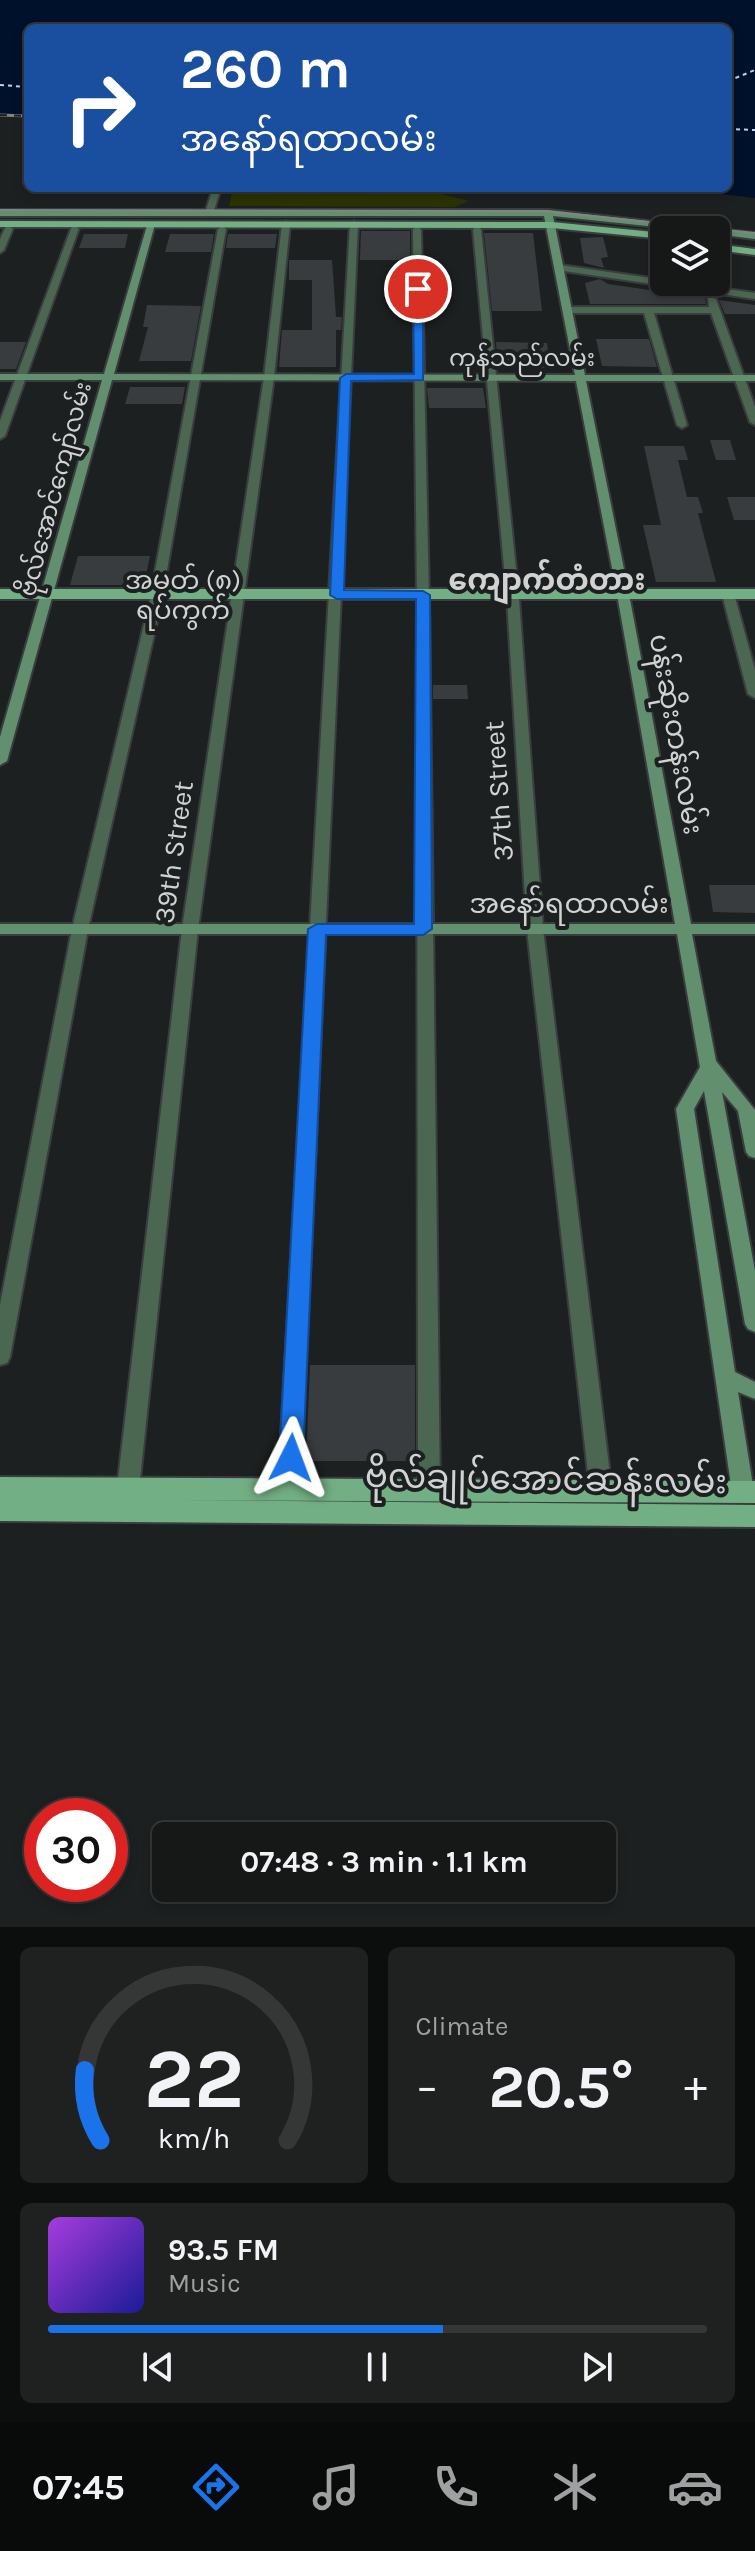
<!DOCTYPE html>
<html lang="en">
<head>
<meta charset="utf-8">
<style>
  :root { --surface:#161818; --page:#1f2121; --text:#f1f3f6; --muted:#9ea0a2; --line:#353737; --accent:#1a73e8 }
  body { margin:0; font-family:Karla,"Noto Sans Myanmar",sans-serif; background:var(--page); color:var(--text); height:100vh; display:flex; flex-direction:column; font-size:30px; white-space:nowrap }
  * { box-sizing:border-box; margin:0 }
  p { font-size:26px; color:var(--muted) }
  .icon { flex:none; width:44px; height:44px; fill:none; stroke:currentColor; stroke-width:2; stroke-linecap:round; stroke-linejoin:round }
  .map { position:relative; height:1927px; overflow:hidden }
  .details { display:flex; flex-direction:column; gap:20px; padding:20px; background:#0c0d0d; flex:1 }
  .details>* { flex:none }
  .banner { position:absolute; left:24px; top:24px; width:708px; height:168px; border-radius:12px; box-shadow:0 4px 12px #0003,0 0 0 2px var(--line); background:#1a4fa0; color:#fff; overflow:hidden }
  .tools { position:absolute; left:650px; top:216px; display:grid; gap:16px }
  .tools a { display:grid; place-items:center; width:80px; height:80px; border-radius:12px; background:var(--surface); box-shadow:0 4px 12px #0003,0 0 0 2px var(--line); font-size:40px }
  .speed { position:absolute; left:24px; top:1798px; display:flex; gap:16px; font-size:40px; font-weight:700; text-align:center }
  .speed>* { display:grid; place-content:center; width:104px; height:104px; border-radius:50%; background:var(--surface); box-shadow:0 4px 12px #0003,0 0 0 2px var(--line); line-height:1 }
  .speed .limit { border:12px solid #d22; background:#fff; color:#111 }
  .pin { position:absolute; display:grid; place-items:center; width:68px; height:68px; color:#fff; margin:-34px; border:4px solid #fff; border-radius:50%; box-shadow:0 2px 8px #0007 }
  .me { position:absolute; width:88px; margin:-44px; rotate:3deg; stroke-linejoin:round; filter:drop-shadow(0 0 6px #0008) }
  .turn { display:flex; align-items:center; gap:28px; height:168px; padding:0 24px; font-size:36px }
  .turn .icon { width:104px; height:104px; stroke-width:2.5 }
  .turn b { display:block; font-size:56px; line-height:68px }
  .big { font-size:60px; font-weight:700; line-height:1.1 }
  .details .card { flex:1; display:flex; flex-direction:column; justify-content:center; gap:12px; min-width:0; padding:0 28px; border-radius:12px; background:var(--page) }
  .details .dial { align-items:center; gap:0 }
  .dial svg { height:208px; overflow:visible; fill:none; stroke:var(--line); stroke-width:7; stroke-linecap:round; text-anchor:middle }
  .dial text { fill:var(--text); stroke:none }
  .song { display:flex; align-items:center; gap:24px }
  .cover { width:96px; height:96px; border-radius:12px; background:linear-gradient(135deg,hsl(280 70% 55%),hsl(240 70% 35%)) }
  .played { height:8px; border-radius:4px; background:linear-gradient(90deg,var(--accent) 60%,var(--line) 60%) }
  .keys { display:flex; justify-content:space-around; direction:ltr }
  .heat { display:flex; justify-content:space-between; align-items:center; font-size:44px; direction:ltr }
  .details .tiles { flex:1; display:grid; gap:20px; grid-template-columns:1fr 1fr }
  .card:last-child { grid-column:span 2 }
  .trip { position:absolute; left:152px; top:1822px; width:464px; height:80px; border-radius:12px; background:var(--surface); box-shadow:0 4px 12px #0003,0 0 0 2px var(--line); font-weight:700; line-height:80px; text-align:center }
  .menu { display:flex; height:128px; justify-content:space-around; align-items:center; background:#090a0a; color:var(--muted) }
  .menu .icon { width:56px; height:56px }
  .menu .selected { color:var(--accent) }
  .menu b { font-size:36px; color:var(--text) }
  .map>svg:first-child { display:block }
  .green { fill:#2b3400 }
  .water { fill:#00112c }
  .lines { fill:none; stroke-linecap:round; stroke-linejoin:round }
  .ferry { stroke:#b7d3f3; stroke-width:2; stroke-dasharray:4 4; stroke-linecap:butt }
  .building { fill:#393c3e }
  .street-casing { stroke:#3a3d3d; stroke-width:4 }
  .secondary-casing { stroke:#3a3d3d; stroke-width:4 }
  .primary-casing { stroke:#3a3d3d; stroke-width:4 }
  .street { fill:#4b6752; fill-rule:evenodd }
  .secondary { fill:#62906e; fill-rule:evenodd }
  .primary { fill:#73af84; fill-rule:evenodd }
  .tram { stroke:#828585; stroke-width:2 }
  .rail-casing { stroke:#828585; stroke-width:3 }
  .rail { stroke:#1d2020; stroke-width:2; stroke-dasharray:7; stroke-linecap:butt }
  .route { fill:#1a73e8; stroke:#114b97; stroke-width:2 }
  .labels { text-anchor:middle; stroke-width:8; stroke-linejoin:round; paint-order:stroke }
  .far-street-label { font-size:24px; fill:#d1d3d3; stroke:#1d2020 }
  .far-quarter-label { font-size:26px; fill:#d1d3d3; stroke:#1d2020 }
  .street-label { font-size:28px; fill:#d1d3d3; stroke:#1d2020 }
  .far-district-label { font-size:30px; font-weight:bold; fill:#d1d3d3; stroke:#1d2020 }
  .near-street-label { font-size:34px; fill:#d1d3d3; stroke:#1d2020 }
</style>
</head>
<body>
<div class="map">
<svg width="755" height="1927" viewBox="0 0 755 1927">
  <rect width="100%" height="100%" fill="#1d2020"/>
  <!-- green -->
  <path class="green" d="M233,188h185l51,13 -15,6 -225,-1z"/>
  <!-- water -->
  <path class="water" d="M0,0h755v198l-88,-10h61v-160h-700v87l-28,-1z"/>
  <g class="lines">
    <!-- ferry -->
    <path class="ferry" d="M728,81l27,-11
      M0,85l28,2
      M728,129l27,1"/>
  </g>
  <!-- building -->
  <path class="building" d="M361,231h49v29h-50z
    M484,233h49l9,78h-50z
    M84,234h44l-3,14h-46z
    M170,234h44l-3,18h-46z
    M228,234h49l-2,14h-49z
    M603,237l5,20 -7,1 3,10 -20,-5 -4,-25z
    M289,260h43l4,57h6l-1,13h-5v37h-57l3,-37h30v-50h-23z
    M600,279l8,5 97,14 1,6h-116l-5,-21z
    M719,300l36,5v9h-30z
    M147,305l54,1 -10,55h-52l9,-34h-5z
    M596,339h53l8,28 -55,-1z
    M0,342h26l-10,27h-16z
    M496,342l51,1 4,25h-53z
    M130,387h55l-3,17h-57z
    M427,388h56l3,20h-57z
    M710,440h20l6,20h-20z
    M644,446h40l4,14h-10l9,37h11l5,16h-5l18,69h-60l-13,-57h18z
    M727,497h28v23h-21z
    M78,556h72l-6,29h-74z
    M433,685h34l1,14h-35z
    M709,885h46v28l-42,-1z
    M310,1365h105v96h-109z"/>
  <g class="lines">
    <!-- street casing -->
    <g class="street-casing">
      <path id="street" d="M213,188h8l-7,22 3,3 -4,3 -7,-6z
        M286,221l4,3 -16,153 -76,552 -59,560 -3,6 -8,3 -8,-3 -3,-6 65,-560 82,-552 18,-153z
        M354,221l4,3 -58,1265 -3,6 -8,3 -8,-3 -3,-6 72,-1265z
        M6,226l7,2 -9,22 -4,3v-14z
        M72,226l7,2 -74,208 -5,3v-18z
        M222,226l4,3 -64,370 -74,330 -78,428 -3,6 -7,2v-60l72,-376 78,-330 68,-370z
        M417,226l4,3 8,370 11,891 -3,6 -8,3 -8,-3 -3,-6 -1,-891 -4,-370z
        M477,226l4,3 38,370 24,330 69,562 -3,6 -8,3 -8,-3 -3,-6 -63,-562 -20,-330 -34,-370z
        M560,265l195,28v6l-198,-29 -2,-2z
        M708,297l8,2 39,108v18l-5,-3 -39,-109h-57l33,112 -5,3 -5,-3 -33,-112h-76l-5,-3 5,-3h141z
        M728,590l6,4 21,76v28l-7,-4 -26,-100z"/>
    </g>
    <!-- secondary casing -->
    <g class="secondary-casing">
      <path id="secondary" d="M0,210h548l207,23v6l-39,-5v-4h-31l-132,-14 32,159h170v6h-169l43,213 62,330h64v10h-63l24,127 39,49v48l-6,-2 -3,-4 -8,-41 -16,-19 33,179v61l-7,-3 -3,-5 -41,-233 -10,18 41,263 20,10v17l-17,-7 16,100 -3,6 -8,3 -8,-3 -3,-6 -56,-383 24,-42 -23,-133h-677v-10h675l-58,-330 -41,-213 -464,-1 -105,381 -7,4v-28l102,-357h-102v-6h104l44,-152 7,2 -41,150 461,1 -31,-159h-544z"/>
    </g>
    <!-- primary casing -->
    <g class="primary-casing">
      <path id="primary" d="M0,221l552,1 112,11v6l-112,-11 -552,-1z
        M716,244l39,5v6l-39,-5z
        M0,589h755v10h-755z
        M0,1477l755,4v22l-580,-3 580,5v22l-755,-6z"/>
    </g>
    <!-- street -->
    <use href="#street" class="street"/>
    <!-- secondary -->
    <use href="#secondary" class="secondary"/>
    <!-- primary -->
    <use href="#primary" class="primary"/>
    <!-- tram -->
    <path class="tram" d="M0,210l544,1 211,22"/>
    <!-- rail casing -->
    <g class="rail-casing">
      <path id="rail" d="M0,115l28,1"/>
    </g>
    <!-- rail -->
    <use href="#rail" class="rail"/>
  </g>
  <!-- route -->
  <path class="route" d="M418,285l5,4v91l-72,1 -7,209 79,1 7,4 2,334 -9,6h-97l-23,523 -4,7 -8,3 -9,-3 -3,-7 29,-529 9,-5h97l2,-325h-79l-7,-4 10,-217 6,-4h68l-1,-85z"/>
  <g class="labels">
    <!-- far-street labels -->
    <g class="far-street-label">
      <text x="522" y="366">ကုန်သည်လမ်း</text>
      <text transform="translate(55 489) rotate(-75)" y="8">ဗိုလ်အောင်ကျော်လမ်း</text>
    </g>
    <!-- far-quarter labels -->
    <g class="far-quarter-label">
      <text x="183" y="589">အမှတ် (၈)<tspan x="183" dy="30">ရပ်ကွက်</tspan></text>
    </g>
    <!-- street labels -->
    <g class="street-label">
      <text transform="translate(677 734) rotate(80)" y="10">ပန်းဆိုးတန်းလမ်း</text>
      <text transform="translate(498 791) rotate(-94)" y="10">37th Street</text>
      <text transform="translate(173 852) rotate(-82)" y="10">39th Street</text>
      <text x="569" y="913">အနော်ရထာလမ်း</text>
    </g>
    <!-- far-district labels -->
    <g class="far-district-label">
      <text x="547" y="590">ကျောက်တံတား</text>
    </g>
    <!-- near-street labels -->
    <g class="near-street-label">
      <text transform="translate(546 1478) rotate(1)" y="12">ဗိုလ်ချုပ်အောင်ဆန်းလမ်း</text>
    </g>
  </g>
</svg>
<div class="tools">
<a><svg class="icon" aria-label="layers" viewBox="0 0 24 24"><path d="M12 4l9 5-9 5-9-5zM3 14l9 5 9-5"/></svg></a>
</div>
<div class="speed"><div class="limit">30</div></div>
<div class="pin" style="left:418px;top:289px;background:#d93025"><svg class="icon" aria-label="arrive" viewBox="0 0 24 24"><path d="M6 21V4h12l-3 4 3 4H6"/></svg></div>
<svg class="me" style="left:291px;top:1458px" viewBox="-20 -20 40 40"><path d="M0-17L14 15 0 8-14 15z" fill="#1a73e8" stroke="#fff" stroke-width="4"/></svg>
<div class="trip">07:48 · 3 min · 1.1 km</div>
<div class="banner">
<div class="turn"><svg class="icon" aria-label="right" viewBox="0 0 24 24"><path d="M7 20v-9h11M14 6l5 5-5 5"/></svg><div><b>260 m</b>အနော်ရထာလမ်း</div></div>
</div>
</div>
<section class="details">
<div class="tiles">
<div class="card dial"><svg viewBox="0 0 100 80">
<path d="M14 69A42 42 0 1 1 86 69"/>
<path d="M14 69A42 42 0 0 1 8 42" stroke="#1a73e8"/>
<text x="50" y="56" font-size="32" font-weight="700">22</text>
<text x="50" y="72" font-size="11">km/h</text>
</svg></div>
<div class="card"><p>Climate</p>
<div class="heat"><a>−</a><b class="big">20.5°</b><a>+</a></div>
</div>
<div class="card">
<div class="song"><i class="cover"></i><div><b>93.5 FM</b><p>Music</p></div></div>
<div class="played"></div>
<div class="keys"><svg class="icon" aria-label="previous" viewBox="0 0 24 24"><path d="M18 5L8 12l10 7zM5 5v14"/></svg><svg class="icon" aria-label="pause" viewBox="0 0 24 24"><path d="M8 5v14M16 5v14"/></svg><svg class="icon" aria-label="next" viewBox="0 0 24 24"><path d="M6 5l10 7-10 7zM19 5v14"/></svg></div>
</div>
</div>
</section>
<nav class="menu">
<b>07:45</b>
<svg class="icon selected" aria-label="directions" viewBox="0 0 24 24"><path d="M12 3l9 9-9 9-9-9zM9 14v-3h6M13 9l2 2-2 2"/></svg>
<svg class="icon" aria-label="music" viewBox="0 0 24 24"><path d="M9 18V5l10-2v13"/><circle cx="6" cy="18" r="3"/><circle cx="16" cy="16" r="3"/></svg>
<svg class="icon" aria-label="phone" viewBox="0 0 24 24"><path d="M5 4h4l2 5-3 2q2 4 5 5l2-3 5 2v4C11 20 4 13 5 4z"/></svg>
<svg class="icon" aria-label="climate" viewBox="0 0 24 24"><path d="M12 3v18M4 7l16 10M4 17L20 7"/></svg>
<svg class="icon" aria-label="car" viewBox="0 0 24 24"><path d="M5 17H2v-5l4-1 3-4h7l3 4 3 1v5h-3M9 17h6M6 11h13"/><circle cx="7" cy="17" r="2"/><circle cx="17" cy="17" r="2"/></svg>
</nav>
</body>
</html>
